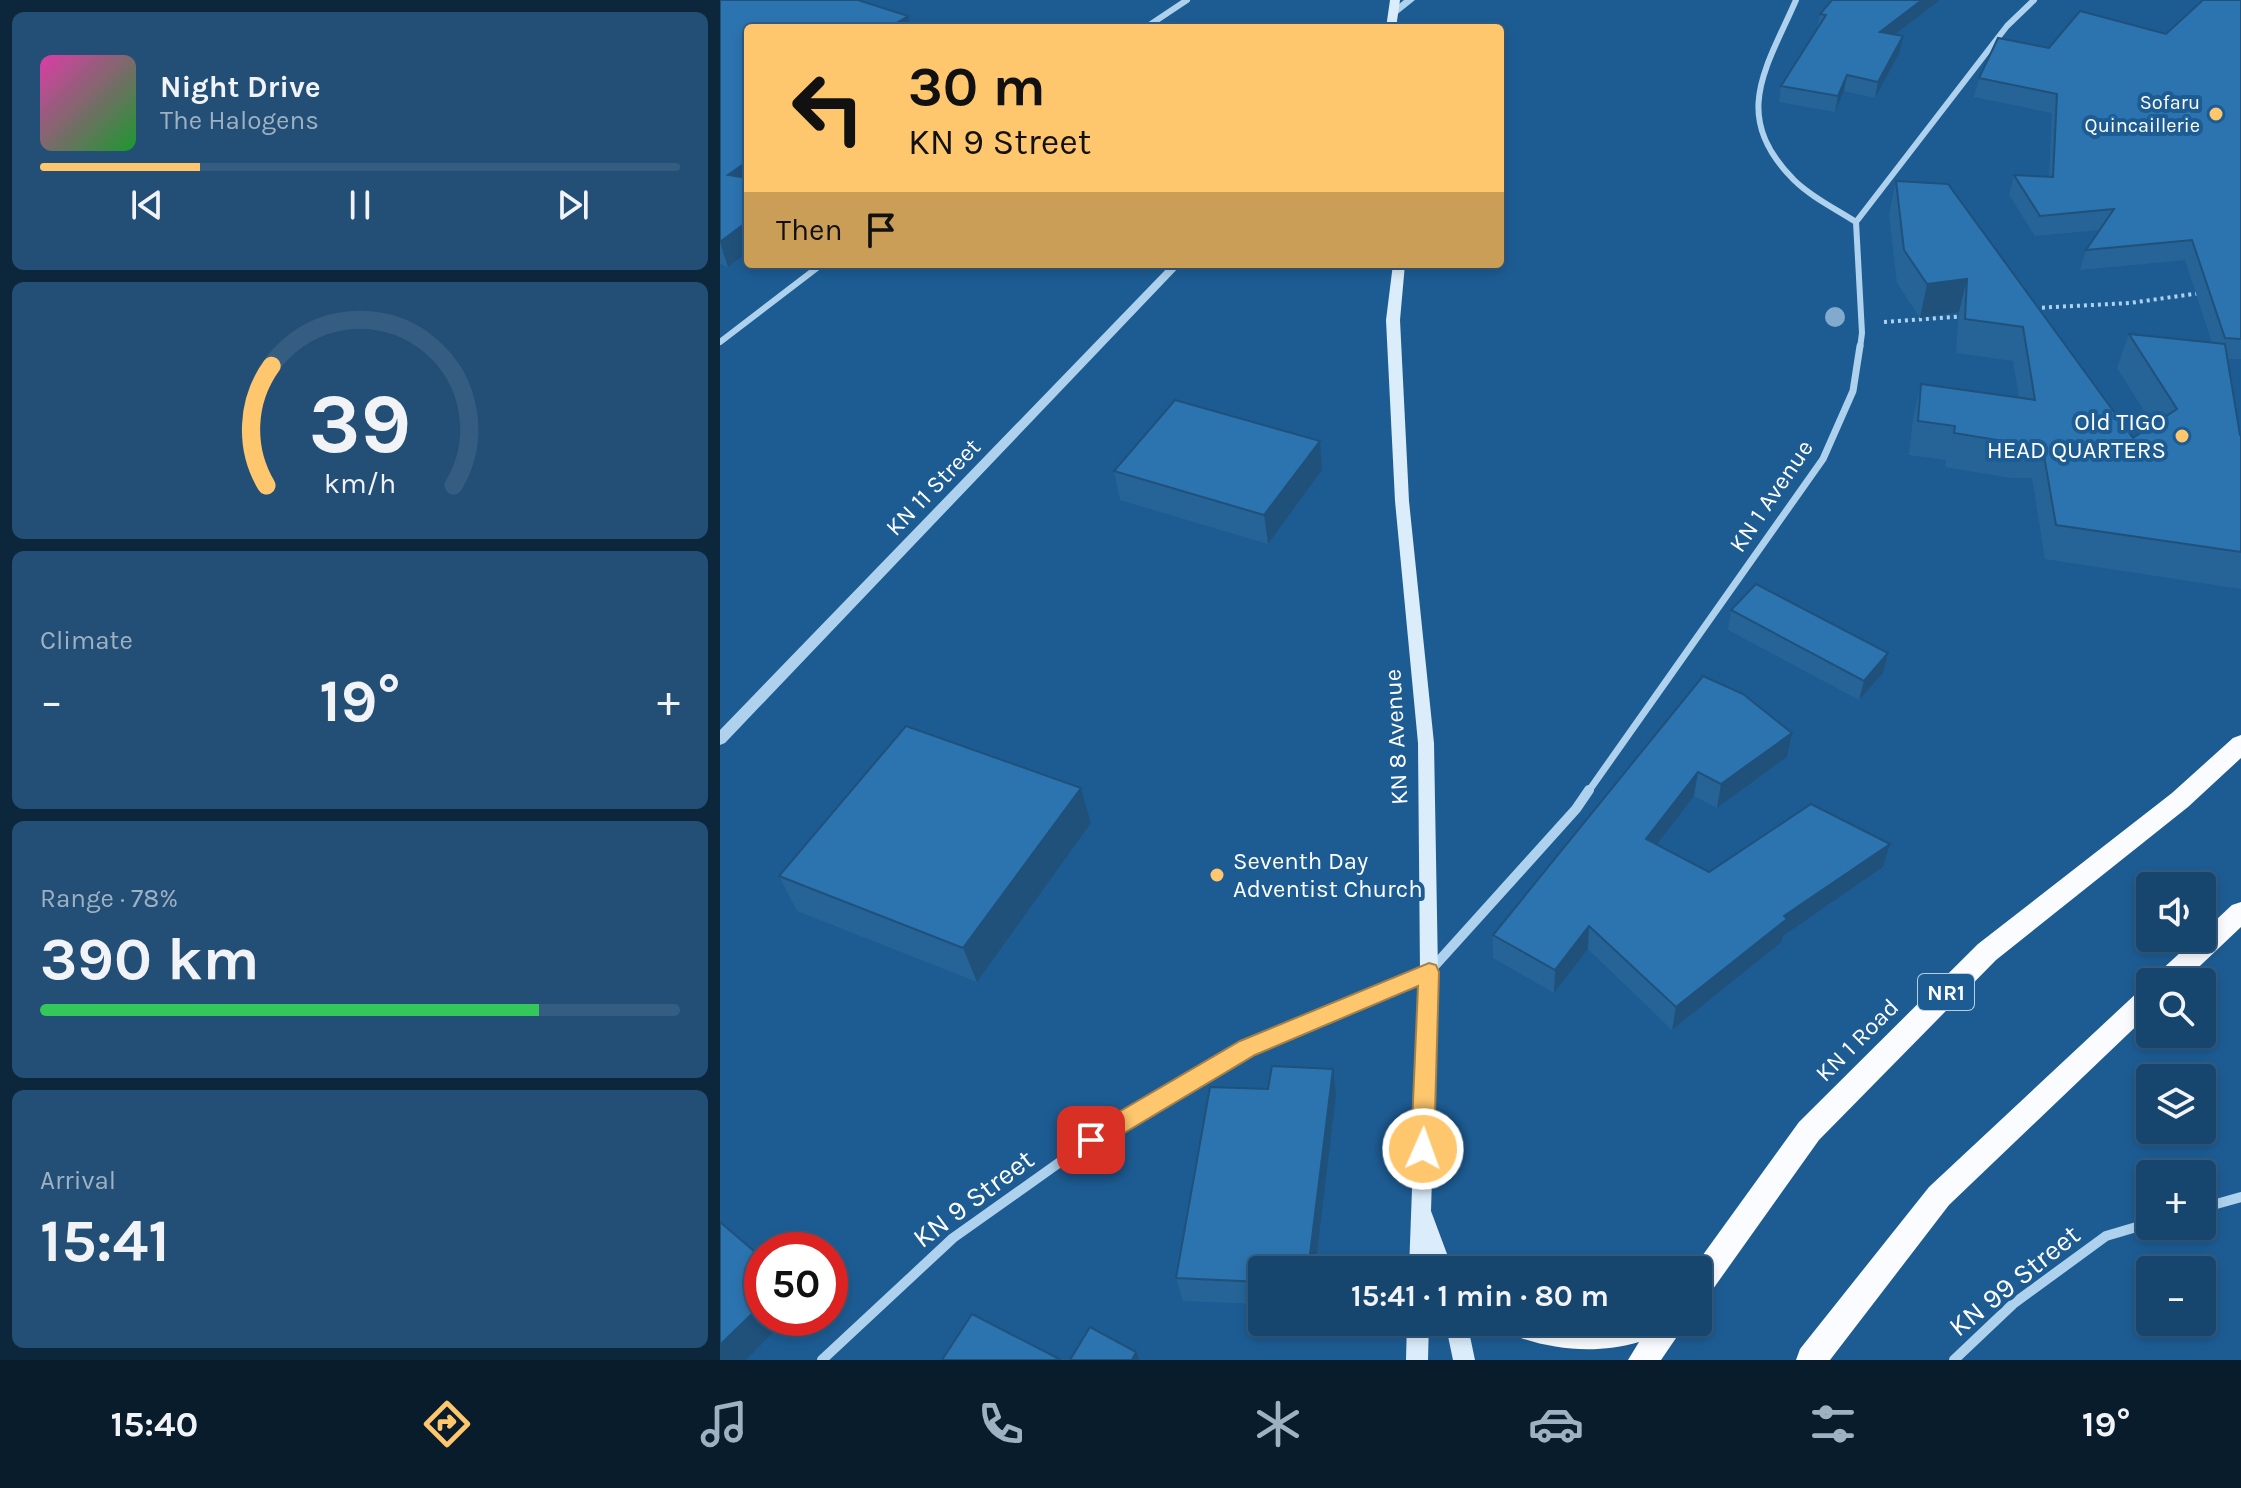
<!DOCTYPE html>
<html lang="en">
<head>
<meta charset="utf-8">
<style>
  :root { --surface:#16456e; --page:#234f76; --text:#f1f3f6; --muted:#9eb1c2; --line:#355d81; --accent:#fec66d }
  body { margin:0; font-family:Karla,sans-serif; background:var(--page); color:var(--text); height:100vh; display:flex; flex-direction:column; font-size:30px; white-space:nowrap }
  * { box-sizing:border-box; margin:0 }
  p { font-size:26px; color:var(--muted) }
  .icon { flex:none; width:44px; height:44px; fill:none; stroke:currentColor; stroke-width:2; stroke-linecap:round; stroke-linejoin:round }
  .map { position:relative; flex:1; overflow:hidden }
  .side { display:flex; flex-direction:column; gap:12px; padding:12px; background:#0c263c; width:720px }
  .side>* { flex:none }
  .banner { position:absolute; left:24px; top:24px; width:760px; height:244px; border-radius:8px; box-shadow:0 4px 12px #0003,0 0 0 2px var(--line); background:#fec66d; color:#111; overflow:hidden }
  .buttons { position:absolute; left:1416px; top:872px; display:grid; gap:16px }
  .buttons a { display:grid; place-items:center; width:80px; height:80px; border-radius:8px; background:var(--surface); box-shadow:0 4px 12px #0003,0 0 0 2px var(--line); font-size:40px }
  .speed { position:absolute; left:24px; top:1232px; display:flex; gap:16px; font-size:40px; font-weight:700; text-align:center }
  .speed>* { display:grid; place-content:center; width:104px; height:104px; border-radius:50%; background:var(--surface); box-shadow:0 4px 12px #0003,0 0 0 2px var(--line); line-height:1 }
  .speed .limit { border:12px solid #d22; background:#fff; color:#111 }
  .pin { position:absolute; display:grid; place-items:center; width:68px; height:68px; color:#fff; margin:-34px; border-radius:16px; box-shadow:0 4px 12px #0006 }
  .me { position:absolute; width:88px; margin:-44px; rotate:2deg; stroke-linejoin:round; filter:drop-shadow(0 0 6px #0008) }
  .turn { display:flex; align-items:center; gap:28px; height:168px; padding:0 32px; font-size:36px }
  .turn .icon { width:104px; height:104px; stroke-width:2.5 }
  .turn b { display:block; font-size:56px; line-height:68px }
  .then { display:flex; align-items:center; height:76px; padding:0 32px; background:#0003; gap:16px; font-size:30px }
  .big { font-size:60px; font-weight:700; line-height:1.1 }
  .side .card { flex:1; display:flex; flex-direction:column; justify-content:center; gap:12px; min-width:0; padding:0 28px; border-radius:12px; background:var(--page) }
  .side .dial { align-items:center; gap:0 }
  .dial svg { height:208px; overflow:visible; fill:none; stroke:var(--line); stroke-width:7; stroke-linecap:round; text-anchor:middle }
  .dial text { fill:var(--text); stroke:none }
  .song { display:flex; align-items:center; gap:24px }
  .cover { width:96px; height:96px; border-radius:12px; background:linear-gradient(135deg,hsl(320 70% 55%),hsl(130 70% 35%)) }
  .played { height:8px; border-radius:4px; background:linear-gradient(90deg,var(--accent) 25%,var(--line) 25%) }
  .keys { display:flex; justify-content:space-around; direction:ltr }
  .heat { display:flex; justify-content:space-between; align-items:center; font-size:44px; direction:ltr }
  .charge { height:12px; border-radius:6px; background:linear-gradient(90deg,#34c759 78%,var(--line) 0) }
  .trip { position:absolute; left:528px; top:1256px; width:464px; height:80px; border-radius:8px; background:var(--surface); box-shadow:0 4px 12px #0003,0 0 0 2px var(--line); font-weight:700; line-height:80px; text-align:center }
  .tabs { display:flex; height:128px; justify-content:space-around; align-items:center; background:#091c2c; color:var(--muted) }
  .tabs .icon { width:56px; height:56px }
  .tabs .current { color:var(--accent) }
  .tabs b { font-size:36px; color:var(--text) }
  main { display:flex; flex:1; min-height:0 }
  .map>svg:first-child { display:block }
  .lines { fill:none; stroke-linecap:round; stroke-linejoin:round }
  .path { stroke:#aed2ee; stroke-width:4; stroke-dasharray:3 4; stroke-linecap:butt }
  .minor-far2 { stroke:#aed2ee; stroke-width:6 }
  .minor-far1 { stroke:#aed2ee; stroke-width:7 }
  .minor { stroke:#aed2ee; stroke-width:10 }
  .tertiary { fill:#aed2ee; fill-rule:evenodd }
  .secondary { fill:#dbecfa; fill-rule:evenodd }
  .trunk { fill:#fafcff; fill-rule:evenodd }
  .tree { fill:#82aacc }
  .wall { fill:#266497 }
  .shaded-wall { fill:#1f517b }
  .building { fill:#2c74b0; stroke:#1f517b; stroke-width:2 }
  .route { fill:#fec66d; stroke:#a58147; stroke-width:2 }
  .poi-dot { fill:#fec66d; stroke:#1d5c93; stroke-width:3 }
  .labels { text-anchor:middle; stroke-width:8; stroke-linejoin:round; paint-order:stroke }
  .far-poi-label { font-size:20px; fill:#fff; stroke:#1d5c93; text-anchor:end }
  .shield { fill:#1d5c93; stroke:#bbcedf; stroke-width:2 }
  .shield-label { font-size:22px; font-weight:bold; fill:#fff }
  .poi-label { font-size:24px; fill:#fff; stroke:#1d5c93; text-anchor:end }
  .street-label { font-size:24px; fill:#fff; stroke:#1d5c93 }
  .near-street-label { font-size:28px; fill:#fff; stroke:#1d5c93 }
</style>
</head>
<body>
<main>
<section class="side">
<div class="card">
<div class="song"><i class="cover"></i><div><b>Night Drive</b><p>The Halogens</p></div></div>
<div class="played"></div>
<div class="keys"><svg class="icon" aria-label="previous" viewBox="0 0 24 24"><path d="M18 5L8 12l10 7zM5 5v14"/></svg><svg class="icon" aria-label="pause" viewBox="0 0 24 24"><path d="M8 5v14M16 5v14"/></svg><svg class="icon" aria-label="next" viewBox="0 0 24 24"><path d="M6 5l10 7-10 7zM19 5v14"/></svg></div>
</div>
<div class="card dial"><svg viewBox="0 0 100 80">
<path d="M14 69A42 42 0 1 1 86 69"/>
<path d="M14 69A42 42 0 0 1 16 23" stroke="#fec66d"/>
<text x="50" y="56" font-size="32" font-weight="700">39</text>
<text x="50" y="72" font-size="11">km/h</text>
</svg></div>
<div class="card"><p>Climate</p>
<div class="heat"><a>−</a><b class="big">19°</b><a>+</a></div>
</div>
<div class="card"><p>Range · 78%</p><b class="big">390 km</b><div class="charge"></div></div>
<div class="card"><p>Arrival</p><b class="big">15:41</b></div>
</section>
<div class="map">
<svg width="1521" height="1360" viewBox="0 0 1521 1360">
  <rect width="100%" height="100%" fill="#1d5c93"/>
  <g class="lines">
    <!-- path -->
    <path class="path" d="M1315,308l95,-5 70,-10
      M1164,322l82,-6"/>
    <!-- minor-far2 -->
    <path class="minor-far2" d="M1076,0c-30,69 -66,116 -2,180 17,17 42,29 62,42
      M425,28l42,-28
      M0,342l102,-78
      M1140,348l2,-15 -6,-111 151,-196 27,-26"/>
    <!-- minor-far1 -->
    <path class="minor-far1" d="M868,792l235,-333 30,-68 7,-45"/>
    <!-- minor -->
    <path class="minor" d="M1482,1208l39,-11
      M102,1360l131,-122 138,-98 156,-92 182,-76 147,-163 13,-19
      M1234,1360l59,-56 93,-68 44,-13"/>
    <!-- tertiary -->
    <path class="tertiary" d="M684,0h11l-20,16h-6v-4z
      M451,264h11l-457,479 -5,2v-15z"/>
    <!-- secondary -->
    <path class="secondary" d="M670,0h10l-4,28h-10z
      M673,264h12l-5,56 9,181 25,242 4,229 -7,239 22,59h-20l-3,-8 -1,8h-20l11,-298 -2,-229 -23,-242 -9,-181z
      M687,1322h22l-1,38h-22z
      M725,1322h22l8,38h-22z"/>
    <!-- trunk -->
    <path class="trunk" d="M1521,735v23l-53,49 -192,153 -177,180 -111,156 -10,4v-30h-6l107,-148 179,-178 194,-151 61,-55z
      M1521,902v25l-58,55h-30l4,-8 39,-36h6v-5l30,-28z
      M1430,986v27l-201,192 -119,155h-34l4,-11 129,-162 212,-198z
      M780,1322h187l-26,38h-33l11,-18c-44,13 -92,8 -134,-10z"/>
  </g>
  <!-- trees -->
  <circle class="tree" cx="1115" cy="317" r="10"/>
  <!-- wall -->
  <path class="wall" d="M0,0l28,28v224l-20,15 -8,-3z
    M1112,0h108l-46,35 9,1 -3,16 -25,46 -31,-7 -9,21 -56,-10 2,-16 36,-57 3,-15z
    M1521,0v359h-13l12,76h1v154l-196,-30 -13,-81h-21l-66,-11 1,-7 -37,-5 4,-37 8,-34 98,13 -6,-36 -57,-8 3,-41 -39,6 -23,-35 -8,-69 7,-33 237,257 20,-13 -36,-57 12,-34 83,9 -27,-83 -105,10 6,-20 14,-20 -65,6 -26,-41 5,-20 35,2 3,-64 -78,-16 5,-19 70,-30 117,-14z
    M602,470l-54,74 -148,-44 -6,-29z
    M1011,610l152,63 -24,27 -131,-70z
    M983,676l84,81 -70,51 -23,-12 -37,49 52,27 174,-5 -100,69 -1,6 -110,88 -84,-81 -34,44 -61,-35v-23z
    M361,788l10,35 -114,159 -180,-71 -18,-35z
    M616,1095l-74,175v34l-79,-3 -7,-23z"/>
  <!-- shaded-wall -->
  <path class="shaded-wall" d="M1202,0h18l-63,48 3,-16z
    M188,16l3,12h-23z
    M1183,36l-3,16 -25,46 3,-16z
    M1127,75l-3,16 -9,21 3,-16z
    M28,161v30l-20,-16z
    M28,221v31l-20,15 -8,-25z
    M1247,279l-8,33 -39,6 7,-34z
    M600,441l2,29 -54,74 -4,-29z
    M1168,653l-5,20 -24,27 5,-19z
    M1072,733l-5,24 -70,51 4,-24z
    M978,772l-4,24 -51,67 3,-24z
    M361,788l10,35 -114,159 -14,-34z
    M1170,844l-7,23 -100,69 -1,6 -110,88 4,-23 108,-91z
    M869,926l-1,23 -34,44 1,-23z
    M613,1069l3,26 -21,175h-7z
    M42,1304v14h25l-41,42h-26v-15z
    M416,1352l4,8h-8z"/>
  <!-- building -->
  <path class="building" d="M0,0h138l50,16 -20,12h-140v133l-20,14 20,3v43l-28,21z
    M1112,0h90l-42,32 23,4 -25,46 -31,-7 -9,21 -57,-10 45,-71 -6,-1z
    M1483,0h38v339l-16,-1 -33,-98 -106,10 28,-41 -74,7 -26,-41 39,2 4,-83 -78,-16 19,-40 51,10 31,-37 86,23z
    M1176,181l52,3 185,254 44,-29 -48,-75 96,10 15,91h1v117l-185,-27 -14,-81h-21l-67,-11 1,-7 -37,-5 3,-37 114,16 -12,-73 -58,-8 2,-40 -40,5 -23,-34z
    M455,400l145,41 -56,74 -150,-44z
    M1036,584l132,69 -24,28 -133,-71z
    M983,676l40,18 49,39 -71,51 -23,-12 -52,67 63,33 102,-68 79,40 -106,72 3,3 -111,88 -87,-81 -34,44 -62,-35z
    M186,726l175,62 -118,160 -184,-72z
    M552,1066l61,3 -25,201h-46v12l-86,-4 34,-191 58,2z
    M0,1222l42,36v46l-42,41z
    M252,1314l89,46h-119z
    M370,1327l46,25 -4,8h-62z"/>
  <!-- route -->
  <path class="route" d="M709,963l7,2 3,7 -5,177 -3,8 -8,3 -8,-3 -4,-8 7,-163 -163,69 -156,93 -8,3 -8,-3 -3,-8 3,-7 157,-92z"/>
  <!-- markers -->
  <g class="poi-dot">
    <circle cx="1496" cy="114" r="8"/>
    <circle cx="1462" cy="436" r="8"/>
    <circle cx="497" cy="875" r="8"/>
  </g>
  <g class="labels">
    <!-- far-poi labels -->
    <g class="far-poi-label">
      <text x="1480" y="109">Sofaru<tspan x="1480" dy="23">Quincaillerie</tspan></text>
    </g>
    <!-- shield labels -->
    <rect class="shield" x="1198" y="974" width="56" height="36" rx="6"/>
    <g class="shield-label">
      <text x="1226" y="1000">NR1</text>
    </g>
    <!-- poi labels -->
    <g class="poi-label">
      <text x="1446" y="430">Old TIGO<tspan x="1446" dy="28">HEAD QUARTERS</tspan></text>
      <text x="513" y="869" text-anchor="start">Seventh Day<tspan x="513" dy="28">Adventist Church</tspan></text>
    </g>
    <!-- street labels -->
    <g class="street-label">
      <text transform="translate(213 487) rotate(-46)" y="8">KN 11 Street</text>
      <text transform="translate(1051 496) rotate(-56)" y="8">KN 1 Avenue</text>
      <text transform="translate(676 737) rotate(-93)" y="8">KN 8 Avenue</text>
      <text transform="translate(1137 1040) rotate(-45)" y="8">KN 1 Road</text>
    </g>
    <!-- near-street labels -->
    <g class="near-street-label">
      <text transform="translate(253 1198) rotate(-37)" y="10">KN 9 Street</text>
      <text transform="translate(1294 1280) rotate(-39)" y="10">KN 99 Street</text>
    </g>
  </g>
</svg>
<div class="buttons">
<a><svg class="icon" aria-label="sound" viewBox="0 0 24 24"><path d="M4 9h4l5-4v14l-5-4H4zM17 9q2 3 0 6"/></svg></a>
<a><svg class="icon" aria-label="search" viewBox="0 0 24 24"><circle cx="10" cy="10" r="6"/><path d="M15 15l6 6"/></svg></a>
<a><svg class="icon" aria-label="layers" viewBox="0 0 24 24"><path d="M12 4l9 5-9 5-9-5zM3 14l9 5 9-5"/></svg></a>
<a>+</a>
<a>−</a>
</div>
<div class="speed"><div class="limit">50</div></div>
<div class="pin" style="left:371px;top:1140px;background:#d93025"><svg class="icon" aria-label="arrive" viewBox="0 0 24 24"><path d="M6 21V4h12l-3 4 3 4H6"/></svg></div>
<svg class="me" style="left:703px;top:1149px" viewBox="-20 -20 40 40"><circle r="17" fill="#fec66d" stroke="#fff" stroke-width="3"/><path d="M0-11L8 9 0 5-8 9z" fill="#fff"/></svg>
<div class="trip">15:41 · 1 min · 80 m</div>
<div class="banner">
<div class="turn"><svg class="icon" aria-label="left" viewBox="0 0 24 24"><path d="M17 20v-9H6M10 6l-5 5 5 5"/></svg><div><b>30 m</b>KN 9 Street</div></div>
<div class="then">Then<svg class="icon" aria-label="arrive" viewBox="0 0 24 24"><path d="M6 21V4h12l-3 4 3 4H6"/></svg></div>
</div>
</div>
</main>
<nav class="tabs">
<b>15:40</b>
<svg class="icon current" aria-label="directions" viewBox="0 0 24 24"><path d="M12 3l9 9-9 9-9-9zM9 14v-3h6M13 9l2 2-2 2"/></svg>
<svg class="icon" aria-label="music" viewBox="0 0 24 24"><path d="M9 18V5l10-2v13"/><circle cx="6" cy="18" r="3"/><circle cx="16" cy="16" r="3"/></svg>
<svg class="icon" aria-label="phone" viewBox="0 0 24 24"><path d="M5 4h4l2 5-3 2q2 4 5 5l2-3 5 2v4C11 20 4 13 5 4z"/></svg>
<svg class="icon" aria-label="climate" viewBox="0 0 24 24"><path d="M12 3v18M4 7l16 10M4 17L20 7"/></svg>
<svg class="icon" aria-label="car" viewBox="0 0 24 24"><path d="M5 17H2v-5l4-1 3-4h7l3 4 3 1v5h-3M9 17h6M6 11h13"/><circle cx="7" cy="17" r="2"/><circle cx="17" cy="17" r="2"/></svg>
<svg class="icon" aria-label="filters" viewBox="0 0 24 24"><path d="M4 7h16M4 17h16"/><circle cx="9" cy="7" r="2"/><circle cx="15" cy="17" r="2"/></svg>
<b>19°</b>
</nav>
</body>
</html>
